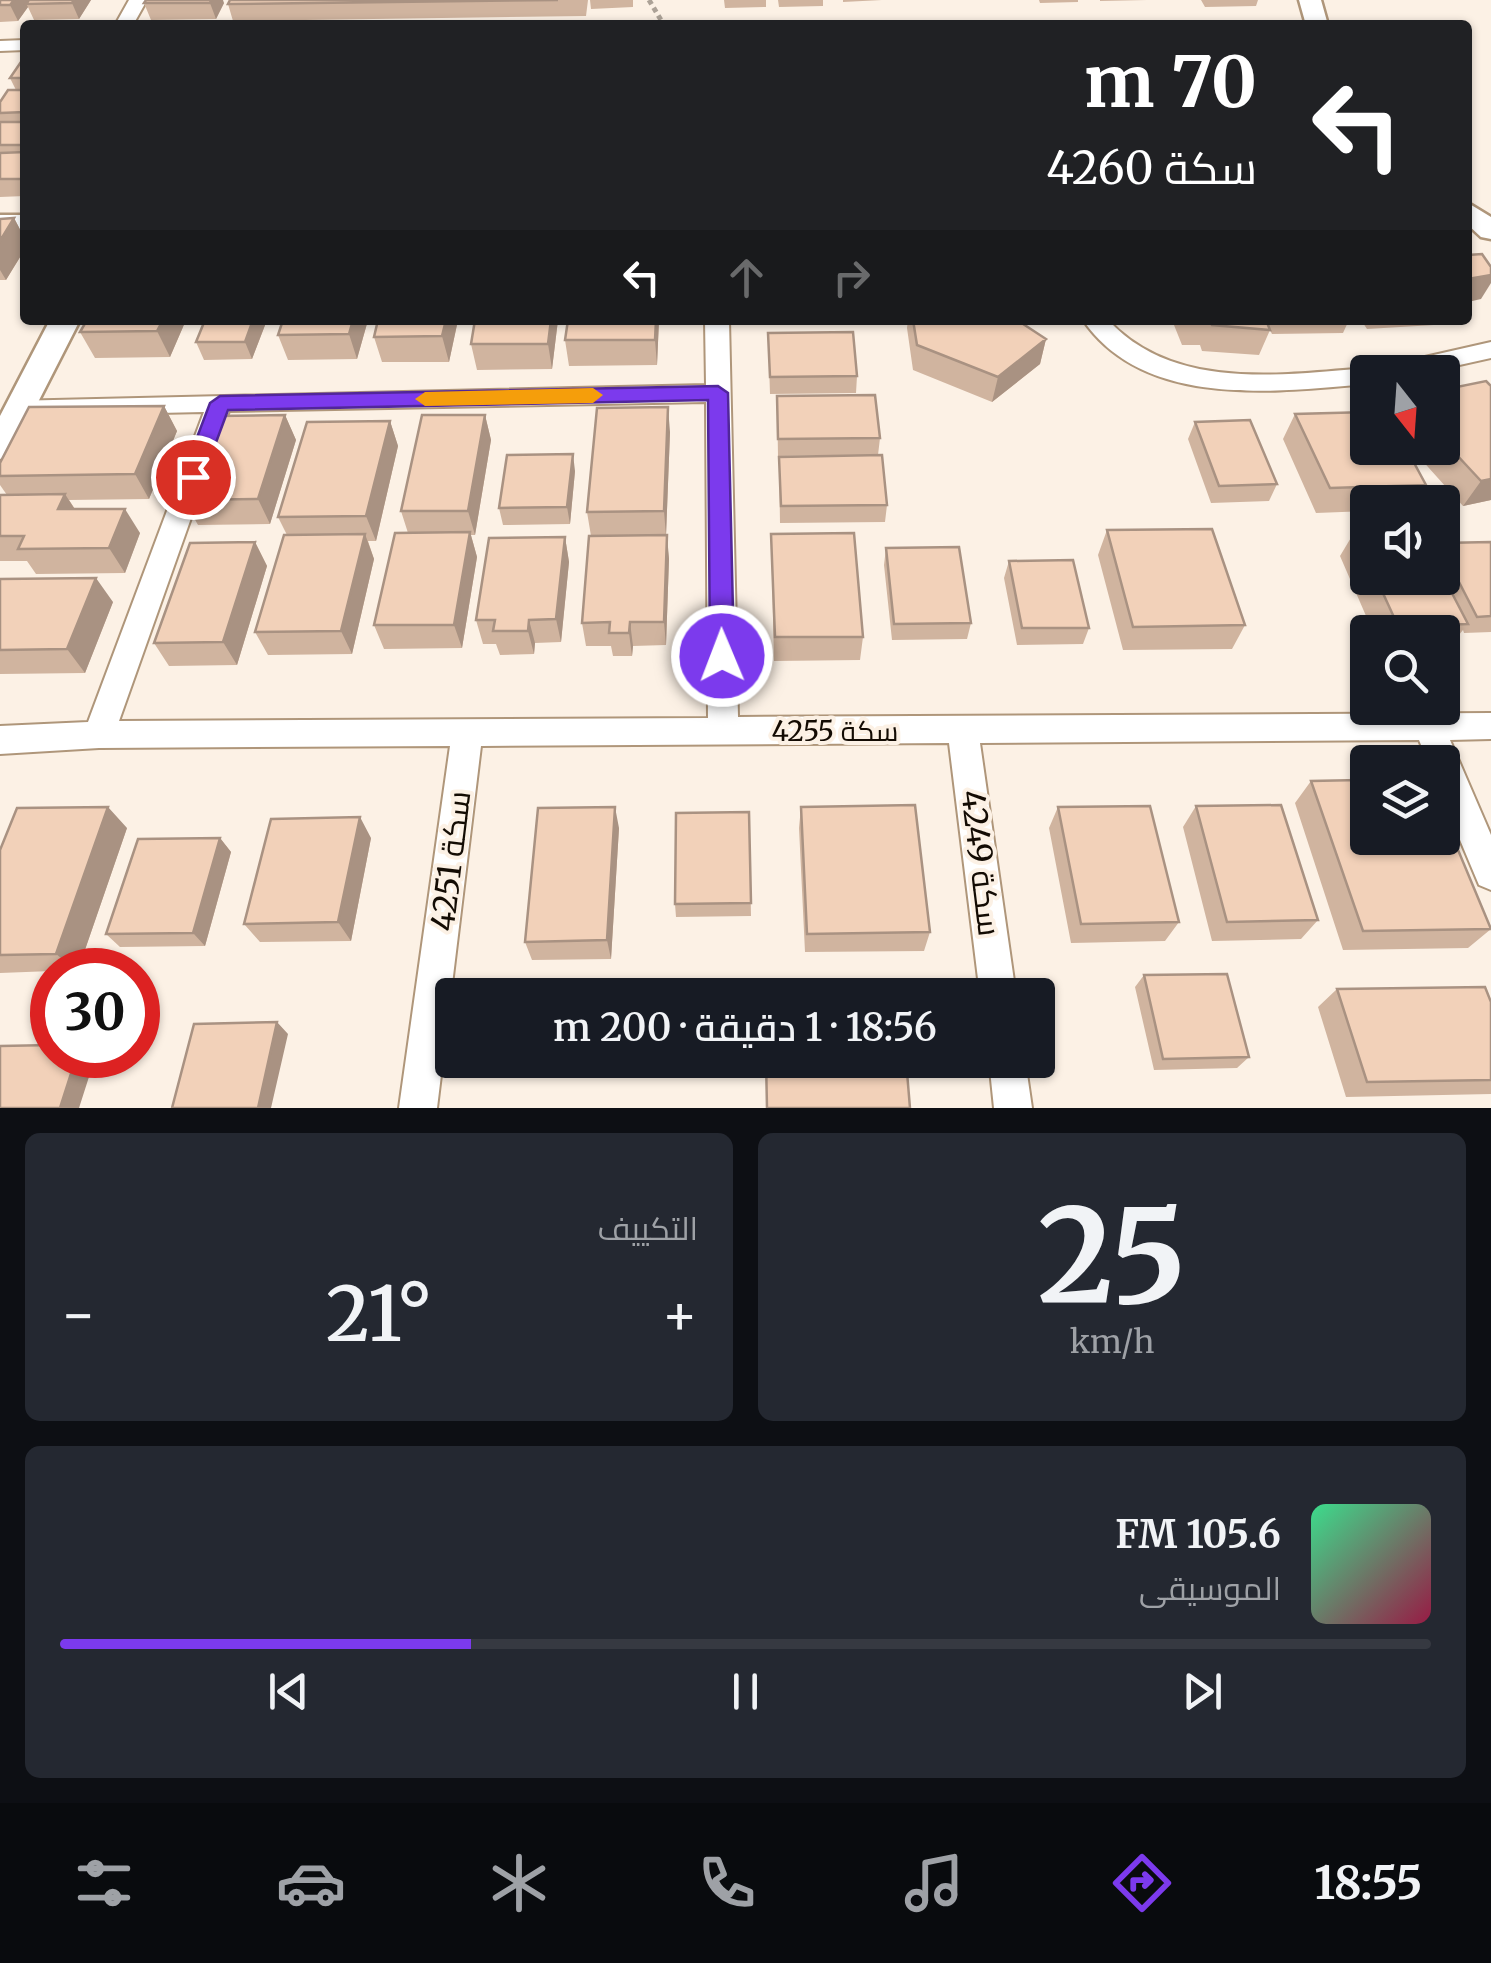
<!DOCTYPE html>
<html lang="ar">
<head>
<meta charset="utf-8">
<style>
  :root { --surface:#171b24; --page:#242831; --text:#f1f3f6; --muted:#9ea1a6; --line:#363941; --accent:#7c3aed }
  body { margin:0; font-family:Merriweather,Cairo,serif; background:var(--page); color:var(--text); direction:rtl; height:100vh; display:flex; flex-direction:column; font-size:38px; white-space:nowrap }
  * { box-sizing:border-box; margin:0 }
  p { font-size:32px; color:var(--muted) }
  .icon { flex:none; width:55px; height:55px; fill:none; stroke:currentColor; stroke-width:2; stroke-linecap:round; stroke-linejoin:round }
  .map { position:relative; height:1108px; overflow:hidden; direction:ltr }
  .side { display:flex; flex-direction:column; gap:25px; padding:25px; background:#0d0f14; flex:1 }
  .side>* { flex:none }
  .banner { position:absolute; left:20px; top:20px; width:1452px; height:305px; border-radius:10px; box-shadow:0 2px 8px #0004; direction:rtl; background:#202124; color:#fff; overflow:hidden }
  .needle { width:65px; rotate:163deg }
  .tools { position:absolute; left:1350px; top:355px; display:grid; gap:20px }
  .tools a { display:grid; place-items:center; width:110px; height:110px; border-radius:10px; background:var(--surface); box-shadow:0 2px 8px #0004; font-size:50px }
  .speed { position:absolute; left:30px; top:948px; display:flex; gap:20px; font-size:50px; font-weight:700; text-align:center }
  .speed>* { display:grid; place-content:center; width:130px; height:130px; border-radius:50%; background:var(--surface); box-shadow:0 2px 8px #0004; line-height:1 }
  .speed .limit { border:15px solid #d22; background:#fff; color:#111 }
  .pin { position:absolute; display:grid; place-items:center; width:85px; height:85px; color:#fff; margin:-42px; border:5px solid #fff; border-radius:50%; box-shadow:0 2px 10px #0007 }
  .me { position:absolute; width:110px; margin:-55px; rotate:359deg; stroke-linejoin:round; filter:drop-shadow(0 0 8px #0008) }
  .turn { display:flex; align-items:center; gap:35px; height:210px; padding:0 50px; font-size:45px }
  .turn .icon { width:130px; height:130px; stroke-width:2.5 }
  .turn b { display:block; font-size:70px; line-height:85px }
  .lanes { display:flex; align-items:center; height:95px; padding:0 50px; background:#0003; justify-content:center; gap:50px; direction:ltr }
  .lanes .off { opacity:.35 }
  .big { font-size:75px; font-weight:600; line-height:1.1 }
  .side .widget { flex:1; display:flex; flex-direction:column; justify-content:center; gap:15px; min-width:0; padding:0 35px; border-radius:15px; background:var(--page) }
  .side .dial { align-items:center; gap:0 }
  .dial b { font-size:130px; line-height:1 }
  .song { display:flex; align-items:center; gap:30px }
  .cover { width:120px; height:120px; border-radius:15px; background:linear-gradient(135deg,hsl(150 70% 55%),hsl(340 70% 35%)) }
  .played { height:10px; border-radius:5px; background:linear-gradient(90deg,var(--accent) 30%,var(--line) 30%) }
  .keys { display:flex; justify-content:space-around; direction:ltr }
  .heat { display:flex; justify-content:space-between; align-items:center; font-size:55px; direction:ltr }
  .side .tiles { flex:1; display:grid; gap:25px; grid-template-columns:1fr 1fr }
  .widget:last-child { grid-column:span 2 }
  .trip { position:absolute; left:435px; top:978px; width:620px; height:100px; border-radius:10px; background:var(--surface); box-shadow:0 2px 8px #0004; font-weight:600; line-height:100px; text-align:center; direction:rtl }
  .dock { display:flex; height:160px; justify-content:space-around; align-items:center; background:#090b0e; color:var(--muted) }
  .dock .icon { width:70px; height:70px }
  .dock .active { color:var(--accent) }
  .dock b { font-size:45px; color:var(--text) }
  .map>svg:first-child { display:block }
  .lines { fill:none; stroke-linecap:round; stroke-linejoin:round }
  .minor-casing { stroke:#af967a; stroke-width:4 }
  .tertiary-casing { stroke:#af967a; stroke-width:5 }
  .path { stroke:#aca297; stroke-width:5; stroke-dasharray:5 4; stroke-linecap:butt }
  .minor { fill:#fff; fill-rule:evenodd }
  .tertiary { fill:#fff; fill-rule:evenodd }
  .wall { fill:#d0b49f }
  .shaded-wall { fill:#a99282 }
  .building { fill:#f2d1b9; stroke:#a99282; stroke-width:2.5 }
  .route { fill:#7c3aed; stroke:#51269a; stroke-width:2.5 }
  .slow { fill:#f59e0b }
  .labels { text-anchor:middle; stroke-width:8; stroke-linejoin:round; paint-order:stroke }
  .street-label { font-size:28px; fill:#130b03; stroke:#fcf1e5 }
  .near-street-label { font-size:32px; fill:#130b03; stroke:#fcf1e5 }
</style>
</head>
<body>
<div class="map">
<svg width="1491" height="1108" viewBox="0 0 1491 1108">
  <rect width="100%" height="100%" fill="#fcf1e5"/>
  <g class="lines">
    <!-- minor casing -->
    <g class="minor-casing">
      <path id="minor" d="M129,0h18l-14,25h-18z
        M25,40v10l-25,1v-10z
        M705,320h24l9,397 753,-4v26l-41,1 41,95v55l-12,-5 -37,-88v-35h-14l-9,-22 -439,3 36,252h-36l-31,-252 -468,3 -44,362h-38l51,-362 -351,2 -99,6v-28l88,-4 116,-310 -184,4 -12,-9 3,-6 695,-16zM706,402l2,316 -589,3 110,-310z
        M1083,320h25c66,71 172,55 260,48l10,4h-10v12c-93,8 -224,25 -285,-64z
        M1491,342v16l-63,14h-46l12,-8z
        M989,1060h36l7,48h-38z"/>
    </g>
    <!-- tertiary casing -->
    <g class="tertiary-casing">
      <path id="tertiary" d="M1299,0h22l7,25h-22z
        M1468,203l23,14v22l-10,-2 -13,-12z
        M0,215h25v16h-25z
        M50,320h30l-69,135 -11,4v-43z"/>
    </g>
    <!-- path -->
    <path class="path" d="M649,0l15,25"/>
    <!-- minor -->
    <use href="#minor" class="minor"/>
    <!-- tertiary -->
    <use href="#tertiary" class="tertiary"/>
  </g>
  <!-- wall -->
  <path class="wall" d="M0,0h91l-12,19 -45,1 -6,-13 -10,14 -18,1z
    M230,0h358l-2,16 -353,5 -5,-17z
    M590,0h43v7l-42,2z
    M724,0h42v7l-41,1z
    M778,0h45v6l-44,1z
    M843,0h39l-39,2z
    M1039,0h39v2l-38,1z
    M1100,0h47l-47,1z
    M1201,0h57l-2,6 -51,1z
    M144,3h80l-8,16 -65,1z
    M25,56v140l-25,1v-95l16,-12 -6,-12z
    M14,218l11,21v10l-19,31h-6v-61z
    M87,320h99l-16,37 -75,1 -15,-26z
    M267,320l-15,39 -48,1 -8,-18z
    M368,320l-11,39 -69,1 -10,-25z
    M378,320h80l-9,42h-67l-8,-25z
    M558,320l-6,49 -75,1 -6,-26z
    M568,320h91l-2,45 -88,1 -4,-26z
    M775,320h83l-83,1z
    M908,320h5l133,19 -6,25 -48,38 -79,-32 -6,-42z
    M1172,320h177l-6,13 -71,1 -2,-4 -11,25 -57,-4 -2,-6h-18z
    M1361,320h76l-3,5 -67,4z
    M768,333l89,43 -1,17 -86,1z
    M1491,386v114l-28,6 -52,-58h31v-58z
    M777,396l103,42 -2,17 -100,1z
    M164,406l13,25 -28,68 -80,1 6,9 65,24 -15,40 -89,1 -9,-13h-27v-66h7l-7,-10v-22z
    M1295,414l131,71 -11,17h-47v9l-52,2 -33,-74z
    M285,415l11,25 -26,84 -72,1 -14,-25z
    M485,415l6,25 -16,95h-4l6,22 -15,91 -78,1 -10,-24 34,-92 -7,-22z
    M390,421l8,25 -22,95h-8l6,18 -22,95 -84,1 -13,-23 32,-97 -9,-18z
    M1195,422l82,62 -8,17 -58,2 -23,-64z
    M670,432l-4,103 3,24 -3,86 -33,1 -1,10h-19l-2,-10h-25l-4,-23 9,-87 -4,-24z
    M779,457l108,48 -2,17 -105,1z
    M575,471l-5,53 -67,1 -4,-17z
    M1107,530l138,95 -13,24 -109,1 -25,-95z
    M1355,531h13v47h74v-35l49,-1v90l-27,1 -1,-3 -14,17 -7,1v-16h-69l-33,-76z
    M771,534l92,103 -3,23 -86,1z
    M565,537l4,25 -8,80 -26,1 -1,11 -34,1 -4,-11h-13l-7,-24z
    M255,542l12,24 -30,99 -68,1 -15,-23z
    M886,548l85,75 -4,16 -75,1 -8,-75z
    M1009,561l80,67 -6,16 -66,1 -13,-67z
    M0,579l113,23 -28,71 -85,1z
    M1311,781l180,148 -23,19 -125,2 -48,-147z
    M1196,806l122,114 -17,19 -89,2 -29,-114z
    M801,807l129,125 -6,19 -119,1 -6,-124z
    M1058,807l121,115 -14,19 -94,2 -22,-115z
    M749,812l2,104 -75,1 -1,-13z
    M127,828l-49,142 -78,3v-123z
    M619,828l-8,131 -79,1 -7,-18z
    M220,838l11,14 -26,94 -85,1 -14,-13z
    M371,838l-20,103 -91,1 -16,-18z
    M1144,975l105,82 -12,11 -83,2 -19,-83z
    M1337,989l154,13v92l-145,3 -28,-90z"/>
  <!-- shaded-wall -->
  <path class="shaded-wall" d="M14,0h19l-7,4 2,3 -10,14 -8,-16z
    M74,0h17l-12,19 -7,-16z
    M211,0h12l1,3 -8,16 -6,-16z
    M14,218l11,21v10l-19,31 -6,-10v-29z
    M1491,275v8l-10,16 -13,3v-23z
    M163,320h23l-16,37 -13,-26z
    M253,320h14l-15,39 -7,-17z
    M353,320h15l-11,39 -8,-25z
    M446,320h12l-9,42 -7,-26z
    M551,320h7l-6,49 -4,-25z
    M656,320h3l-2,45 -2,-25z
    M1046,339l-6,25 -48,38 6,-25z
    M164,406l13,25 -28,68 -14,-25z
    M668,407l2,25 -4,104 -2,-25z
    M285,415l11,25 -26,84 -12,-25z
    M485,415l6,25 -16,95 -7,-24z
    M390,421l8,25 -22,95 -10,-25z
    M573,454l2,17 -5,53 -3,-17z
    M1491,479v21l-28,6 18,-25z
    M65,494l16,25 -23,-10z
    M125,509l15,24 -15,40 -16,-25z
    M470,532l7,25 -15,91 -8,-23z
    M365,534l9,25 -22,95 -11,-23z
    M667,535l2,24 -3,86 -2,-23z
    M565,537l4,25 -8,80 -5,-23z
    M255,542l12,24 -30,99 -14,-23z
    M96,578l17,24 -28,71 -18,-24z
    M529,620l6,23 -1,11 -6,-23z
    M630,622l3,24 -1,10 -3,-23z
    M108,807l19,21 -49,142h-2l-20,-16z
    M615,807l4,21 -8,131 -4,-19z
    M360,817l11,21 -20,103 -13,-19z
    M220,838l11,14 -26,94 -12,-13z
    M277,1022l11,12 -17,74h-13z
    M77,1055h19l-17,53h-19z"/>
  <!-- building -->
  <path class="building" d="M0,0h14l-4,5h-10z
    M29,0h45l-2,3 -46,1z
    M146,0h65l-1,3h-66z
    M230,0h328l-330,4z
    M25,56v22h-15z
    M8,90h17v22l-25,1v-11z
    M0,122h25v23h-25z
    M25,152v27h-25v-26z
    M14,218l-14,23v-22z
    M1482,254l9,13v8l-23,4v-24z
    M87,320h76l-6,11 -77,1z
    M205,320h48l-8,22h-49z
    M283,320h70l-4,14 -71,1z
    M378,320h68l-4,16 -68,1z
    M475,320h76l-3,24h-77z
    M568,320h88l-1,20h-90z
    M913,320h104l29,19 -48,38 -81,-32z
    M1210,320h56l4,10 -58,-5z
    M853,332l4,44 -87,1 -2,-44z
    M1486,381l5,5v93l-10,2 -39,-42v-49z
    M875,395l5,43 -102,1 -1,-43z
    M164,406l-29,68 -135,2v-13l29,-56z
    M668,407l-4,104 -77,1 10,-104z
    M1368,412v36h38l20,37 -96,3 -35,-74z
    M285,415l-27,84 -74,1 32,-84z
    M422,415h63l-17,96h-67z
    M1250,420l27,64 -58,2 -24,-64z
    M390,421l-24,95 -88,1 29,-95z
    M573,454l-6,53 -68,1 8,-53z
    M882,455l5,50 -106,1 -2,-49z
    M65,494l-7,15h67l-16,39 -91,1 6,-13h-24v-41z
    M1212,529l33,96 -112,2 -26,-97z
    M1355,531h13v29z
    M470,532l-16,93h-80l21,-92z
    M854,533l9,104h-88l-4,-103z
    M365,534l-24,97 -86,1 29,-97z
    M667,535l-3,87h-34l-1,11h-20l1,-11 -28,1 7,-87z
    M565,537l-9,82 -27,1 -1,11h-35l2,-11h-19l13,-82z
    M255,542l-32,100 -69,1 36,-100z
    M1491,542v74l-14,1 -35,-68v-6z
    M959,547l12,76 -77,1 -8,-76z
    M1073,560l16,68h-67l-13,-67z
    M1442,574l26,50 -70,2 -22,-48h66z
    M96,578l-29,71 -67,1v-71z
    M1360,780l8,6v52l74,-2 14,9 35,84 -128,2 -52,-150z
    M915,805l15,127 -123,2 -6,-127z
    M1281,805l37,115 -91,2 -31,-116z
    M1150,806l29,116 -98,2 -23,-117z
    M108,807l-52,147 -56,1v-105l17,-42z
    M615,807l-8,133 -82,2 13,-134z
    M749,812l2,91 -76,1 1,-91z
    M360,817l-22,105 -94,2 27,-105z
    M220,838l-27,95 -87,1 32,-95z
    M1227,974l22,83 -86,2 -19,-84z
    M1485,987l6,15v78l-124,2 -30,-93z
    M899,991l1,4h-136v-1z
    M277,1022l-19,86h-86l22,-84z
    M52,1045v10h25l-17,53h-60v-62z
    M766,1060h140l4,48h-143z"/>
  <!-- route -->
  <path class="route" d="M718,386l10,7 6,263 -4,7h-17l-3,-7 -2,-256 -480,10 -27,73 -8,2 -11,-8 28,-74 10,-7z"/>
  <!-- slow -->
  <path class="slow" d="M593,388l10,7 -10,8 -168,3 -10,-7 10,-7z"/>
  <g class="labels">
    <!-- street labels -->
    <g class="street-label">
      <text x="835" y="741">سكة 4255</text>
    </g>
    <!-- near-street labels -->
    <g class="near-street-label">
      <text transform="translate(451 861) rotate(-83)" y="11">سكة 4251</text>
      <text transform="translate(981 863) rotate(83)" y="11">سكة 4249</text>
    </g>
  </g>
</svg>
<div class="tools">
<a><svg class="needle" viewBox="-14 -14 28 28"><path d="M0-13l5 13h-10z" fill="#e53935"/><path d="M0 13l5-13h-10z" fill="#9ea1a6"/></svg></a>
<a><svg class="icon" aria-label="sound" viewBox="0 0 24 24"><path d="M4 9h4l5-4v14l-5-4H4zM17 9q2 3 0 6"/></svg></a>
<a><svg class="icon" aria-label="search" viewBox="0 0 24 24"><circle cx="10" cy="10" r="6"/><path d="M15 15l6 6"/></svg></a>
<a><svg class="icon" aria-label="layers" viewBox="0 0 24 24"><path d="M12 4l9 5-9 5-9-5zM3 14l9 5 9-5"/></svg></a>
</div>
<div class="speed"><div class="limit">30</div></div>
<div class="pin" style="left:193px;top:477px;background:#d93025"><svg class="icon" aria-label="arrive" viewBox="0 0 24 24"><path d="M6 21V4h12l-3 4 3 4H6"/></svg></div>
<svg class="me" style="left:722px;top:656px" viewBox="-20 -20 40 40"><circle r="17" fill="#7c3aed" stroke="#fff" stroke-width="3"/><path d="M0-11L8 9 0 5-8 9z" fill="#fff"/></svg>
<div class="trip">18:56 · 1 دقيقة · 200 m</div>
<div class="banner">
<div class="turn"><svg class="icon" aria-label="left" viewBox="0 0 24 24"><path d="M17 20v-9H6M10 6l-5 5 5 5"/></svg><div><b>70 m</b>سكة 4260</div></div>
<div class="lanes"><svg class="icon" aria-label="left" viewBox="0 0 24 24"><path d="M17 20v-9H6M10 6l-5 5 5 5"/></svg><svg class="icon off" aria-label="ahead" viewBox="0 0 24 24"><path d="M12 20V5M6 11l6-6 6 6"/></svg><svg class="icon off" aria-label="right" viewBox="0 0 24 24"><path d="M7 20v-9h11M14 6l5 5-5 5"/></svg></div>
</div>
</div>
<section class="side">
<div class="tiles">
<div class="widget dial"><b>25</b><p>km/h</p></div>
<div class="widget"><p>التكييف</p>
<div class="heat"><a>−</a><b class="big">21°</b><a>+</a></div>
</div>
<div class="widget">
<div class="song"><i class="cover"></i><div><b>105.6 FM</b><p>الموسيقى</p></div></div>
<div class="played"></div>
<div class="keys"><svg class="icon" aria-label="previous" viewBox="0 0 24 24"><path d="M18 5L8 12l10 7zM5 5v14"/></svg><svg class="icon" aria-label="pause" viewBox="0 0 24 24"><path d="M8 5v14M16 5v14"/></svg><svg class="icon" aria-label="next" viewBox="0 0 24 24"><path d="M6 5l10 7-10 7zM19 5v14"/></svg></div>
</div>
</div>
</section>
<nav class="dock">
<b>18:55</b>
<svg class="icon active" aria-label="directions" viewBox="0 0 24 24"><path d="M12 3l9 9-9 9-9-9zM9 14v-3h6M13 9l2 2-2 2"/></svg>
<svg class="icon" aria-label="music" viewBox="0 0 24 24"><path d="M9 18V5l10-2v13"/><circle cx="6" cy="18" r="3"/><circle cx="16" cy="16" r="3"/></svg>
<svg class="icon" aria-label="phone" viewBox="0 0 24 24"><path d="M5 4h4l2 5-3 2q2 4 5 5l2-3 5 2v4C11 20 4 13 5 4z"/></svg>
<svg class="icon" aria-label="climate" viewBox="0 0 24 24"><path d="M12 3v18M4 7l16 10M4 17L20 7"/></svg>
<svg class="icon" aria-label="car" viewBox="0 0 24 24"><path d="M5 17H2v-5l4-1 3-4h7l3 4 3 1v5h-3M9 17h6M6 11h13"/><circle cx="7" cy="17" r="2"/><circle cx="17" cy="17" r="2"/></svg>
<svg class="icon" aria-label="filters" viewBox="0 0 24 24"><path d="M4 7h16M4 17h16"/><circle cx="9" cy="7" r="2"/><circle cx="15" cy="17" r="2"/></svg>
</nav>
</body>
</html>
